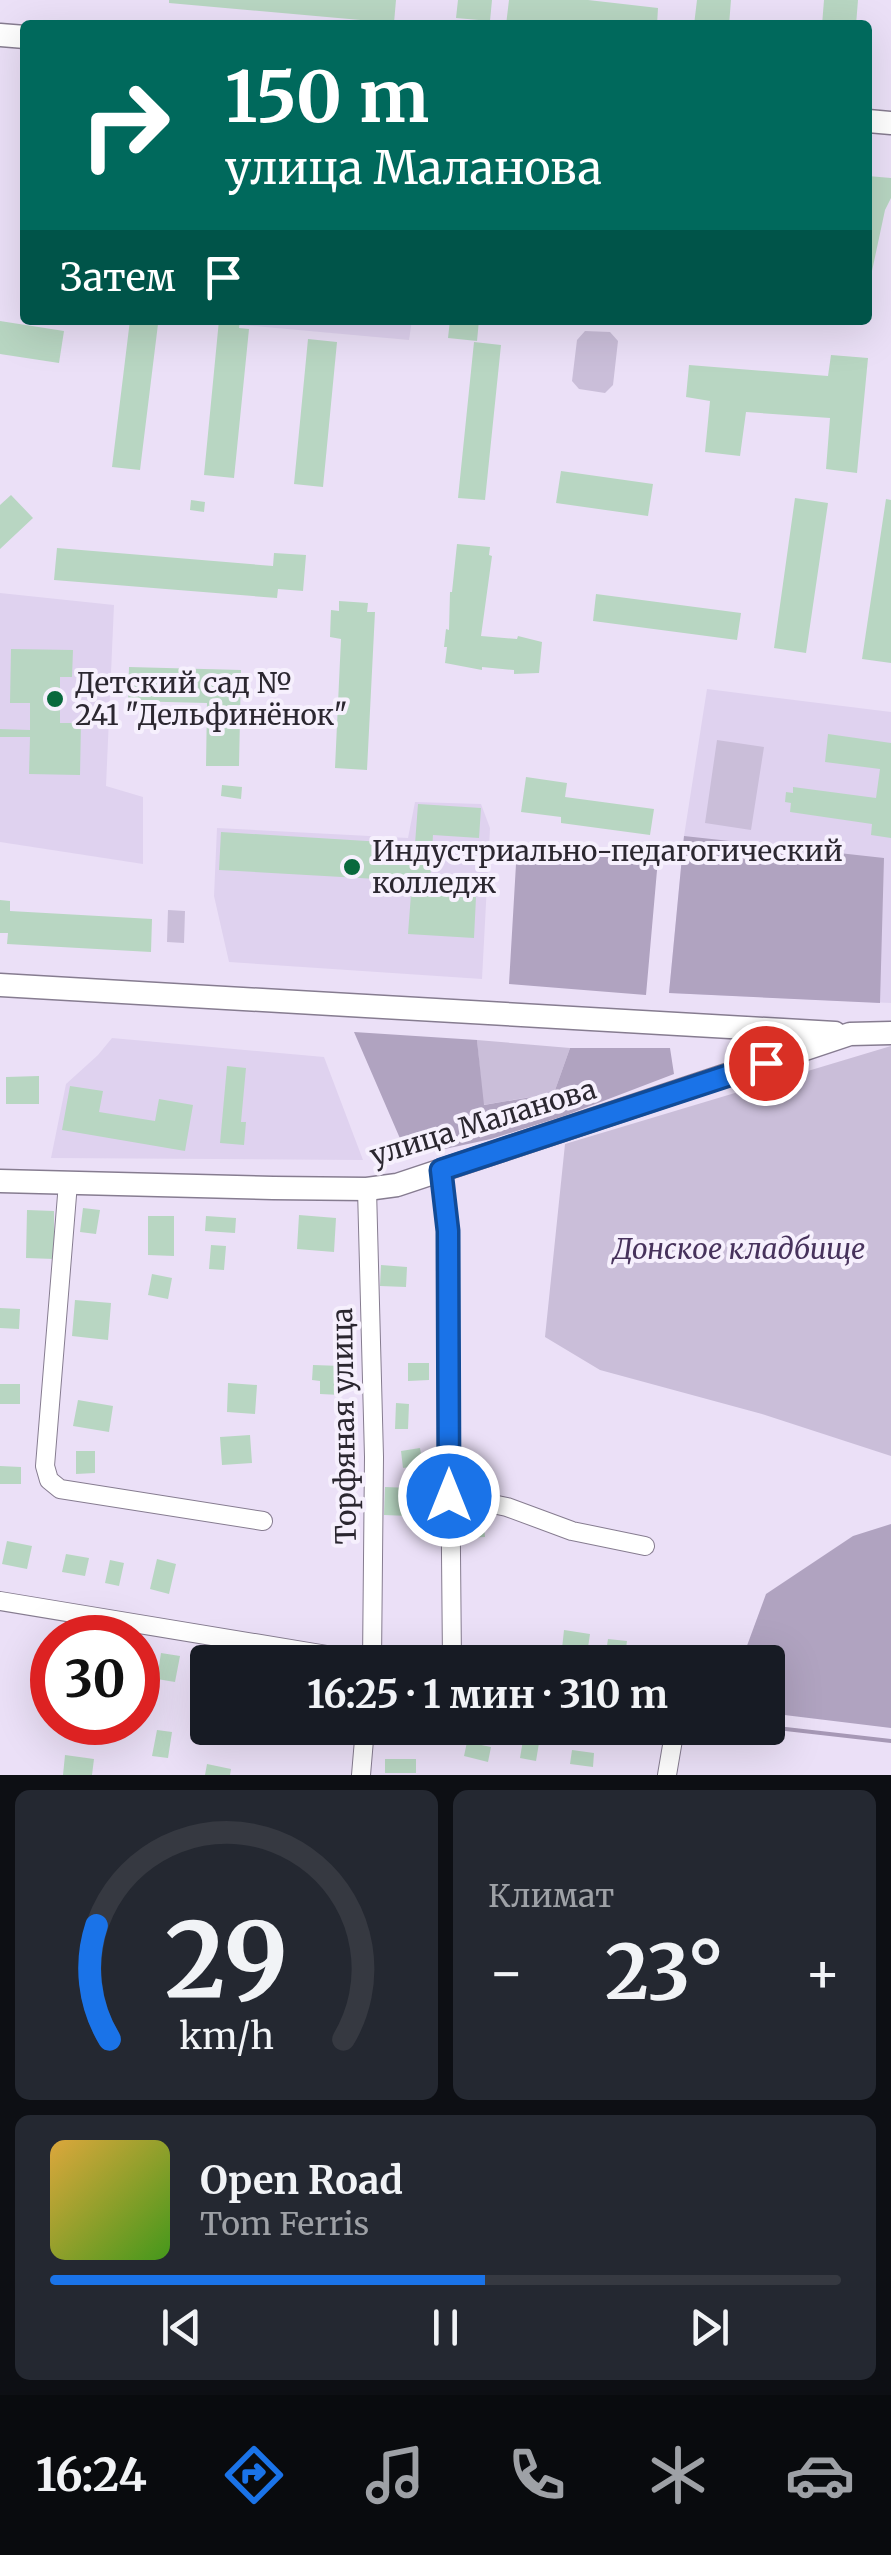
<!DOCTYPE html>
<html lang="ru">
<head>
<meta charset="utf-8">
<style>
  :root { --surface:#171b24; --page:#242831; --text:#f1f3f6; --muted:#9ea1a6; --line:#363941; --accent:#1a73e8 }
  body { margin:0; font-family:Merriweather,serif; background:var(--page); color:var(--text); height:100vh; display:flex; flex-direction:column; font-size:38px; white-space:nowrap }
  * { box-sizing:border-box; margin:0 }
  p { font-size:32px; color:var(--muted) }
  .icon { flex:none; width:55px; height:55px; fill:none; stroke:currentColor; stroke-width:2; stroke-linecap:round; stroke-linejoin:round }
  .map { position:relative; height:1775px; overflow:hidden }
  .sheet { display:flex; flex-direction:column; gap:15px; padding:15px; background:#0d0f14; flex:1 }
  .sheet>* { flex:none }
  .guide { position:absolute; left:20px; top:20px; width:852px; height:305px; border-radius:10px; box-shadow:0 10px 40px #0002; background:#00695c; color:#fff; overflow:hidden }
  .speed { position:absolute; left:30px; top:1615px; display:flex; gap:20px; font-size:50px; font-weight:700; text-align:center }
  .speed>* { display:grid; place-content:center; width:130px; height:130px; border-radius:50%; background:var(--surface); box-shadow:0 10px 40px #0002; line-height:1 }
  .speed .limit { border:15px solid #d22; background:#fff; color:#111 }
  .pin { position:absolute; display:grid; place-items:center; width:85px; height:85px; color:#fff; margin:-42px; border:5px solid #fff; border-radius:50%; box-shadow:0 2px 10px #0007 }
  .me { position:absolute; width:110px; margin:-55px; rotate:0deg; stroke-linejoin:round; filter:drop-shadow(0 0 8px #0008) }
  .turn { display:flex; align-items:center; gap:35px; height:210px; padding:0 40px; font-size:45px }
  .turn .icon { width:130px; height:130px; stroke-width:2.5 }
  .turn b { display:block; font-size:70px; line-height:85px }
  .then { display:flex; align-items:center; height:95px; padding:0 40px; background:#0003; gap:20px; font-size:38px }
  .big { font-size:75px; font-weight:700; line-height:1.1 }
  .sheet .card { flex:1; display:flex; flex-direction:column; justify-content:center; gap:15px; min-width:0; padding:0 35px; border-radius:15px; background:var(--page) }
  .sheet .dial { align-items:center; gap:0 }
  .dial svg { height:260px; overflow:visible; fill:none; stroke:var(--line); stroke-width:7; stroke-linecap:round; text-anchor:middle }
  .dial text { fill:var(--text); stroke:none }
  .song { display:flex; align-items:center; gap:30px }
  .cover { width:120px; height:120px; border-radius:15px; background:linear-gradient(135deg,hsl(40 70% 55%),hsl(100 70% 35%)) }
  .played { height:10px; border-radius:5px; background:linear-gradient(90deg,var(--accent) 55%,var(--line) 55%) }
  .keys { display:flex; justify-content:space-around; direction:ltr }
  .heat { display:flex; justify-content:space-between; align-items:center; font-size:55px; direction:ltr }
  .sheet .tiles { flex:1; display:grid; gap:15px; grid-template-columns:1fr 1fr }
  .card:last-child { grid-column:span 2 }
  .trip { position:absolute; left:190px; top:1645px; width:595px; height:100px; border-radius:10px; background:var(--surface); box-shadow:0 10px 40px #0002; font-weight:700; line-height:100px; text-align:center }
  .tab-bar { display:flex; height:160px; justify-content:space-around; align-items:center; background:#090b0e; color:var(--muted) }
  .tab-bar .icon { width:70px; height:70px }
  .tab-bar .selected { color:var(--accent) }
  .tab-bar b { font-size:45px; color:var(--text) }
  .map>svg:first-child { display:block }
  .built { fill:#dfd2ef }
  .green { fill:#cabed9 }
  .forest { fill:#b0a3c0 }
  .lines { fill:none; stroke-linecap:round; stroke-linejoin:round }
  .stream { stroke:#a698b5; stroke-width:4 }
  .building { fill:#b8d6c2 }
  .minor-casing { stroke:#867c90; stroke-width:20 }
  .tertiary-casing { stroke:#867c90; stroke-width:25 }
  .minor { stroke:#fff; stroke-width:18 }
  .tertiary { stroke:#fff; stroke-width:22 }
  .route-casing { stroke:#114b97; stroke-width:25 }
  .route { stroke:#1a73e8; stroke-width:18 }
  .poi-dot { fill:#09693d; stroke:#f6f0fd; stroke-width:4 }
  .labels { text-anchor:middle; stroke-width:8; stroke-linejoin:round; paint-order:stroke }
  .poi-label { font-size:28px; fill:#2b2730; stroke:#f6f0fd; text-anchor:start }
  .street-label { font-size:28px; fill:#2b2730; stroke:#f6f0fd }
  .park-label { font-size:28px; font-style:italic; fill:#47325c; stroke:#f6f0fd }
</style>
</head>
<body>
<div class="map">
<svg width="891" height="1775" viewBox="0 0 891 1775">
  <rect width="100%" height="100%" fill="#ebe0f7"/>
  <!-- built -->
  <path class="built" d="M187,320h225l-3,20z
    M0,593l114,12 -8,181 37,11v67l-143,-22z
    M707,689l184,23v291l-222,-10 15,-157z
    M415,802l66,2 9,24 -8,151 -253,-17 -15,-66 3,-68 191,10z
    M112,1038l212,19 39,103 -312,-2 15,-74 32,-29z"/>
  <!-- green -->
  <path class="green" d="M585,331l25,1 8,9 -5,44 -8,8 -26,-4 -7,-8 5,-41z
    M717,740l47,7 -13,83 -46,-7z
    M168,910l17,1 -1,32 -17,-1z
    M477,1040l93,8 -16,45 -71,12z
    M891,1046v410l-129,-42 -162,-44 -55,-33 20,-193z"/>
  <!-- forest -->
  <path class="forest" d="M684,836l200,22 -4,145 -211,-10z
    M517,847l141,12 -12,136 -137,-11z
    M354,1032l123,8 7,65 70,-12 16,-45h100l4,26 -110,42 -73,23 -83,18z
    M891,1524v204l-123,-15v-51h-27l25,-68 87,-58z"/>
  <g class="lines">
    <!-- stream -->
    <path class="stream" d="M768,1727l123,14"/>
  </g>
  <!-- building -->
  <path class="building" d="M169,0h227l-2,23 -225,-20z
    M458,0h34l-2,21 -34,-3z
    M509,0h79l70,8 -1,17h-151z
    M697,0h34l-2,25h-35z
    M824,0h34l-2,25h-34z
    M868,176l23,2v20l-6,12 -13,61 -4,-1z
    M130,320l28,4 -18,146 -28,-3z
    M219,320h21l-1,8 10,1 -15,149 -30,-3z
    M450,320h29l-2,21 -29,-3z
    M0,321l64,10 -5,32 -59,-9z
    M308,339l29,3 -14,145 -29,-3z
    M474,342l27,3 -16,155 -27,-2z
    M831,355l37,3 -11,115 -31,-4 4,-51 -84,-6 -6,44 -35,-4 5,-51 -24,-4 3,-32 139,11z
    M561,471l92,13 -5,32 -92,-13z
    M11,495l22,23 -33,31v-44z
    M795,498l33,5 -22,150 -32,-5z
    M886,499l5,1v163l-29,-4z
    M191,500l14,2 -1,10 -14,-2z
    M457,544l33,3 -1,8 3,1 -11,80 36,3 1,-3 24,6 -3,31 -25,1v-4l-32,-3v3l-37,-7 2,-16h-3l2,-18 3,1 1,-38h2z
    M57,548l216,18 1,-13 32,2 -3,36 -25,-2 -1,9 -223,-18z
    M596,594l145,19 -4,27 -144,-19z
    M339,601l29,2 -1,9h8l-8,158 -32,-2 6,-129 -11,-2 1,-27 8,1z
    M11,649l62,1 -1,27h-12v46h21l-1,52 -51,-1 1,-37h-30v-8l30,1v-27h-20z
    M129,667l112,3 -2,96h-33l1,-63 -79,-2z
    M828,734l63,9v95l-20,-3 1,-11 -82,-12 1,-9 -6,-1 1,-10 7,1v-6l83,11 4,-29 -55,-7z
    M526,777l41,6 -2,14 89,12 -4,26 -89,-12v-6l-40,-5z
    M222,785l20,2 -1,12 -20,-3z
    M418,804l63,4 -2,30 -46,-3 -3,47 -1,13 47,2 -2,41 -66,-4 4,-53 -193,-11 2,-38 194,12z
    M0,900l10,1v10l142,8 -1,33 -144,-8 1,-11h-8z
    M227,1066l19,2 -5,54h5l-2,23 -24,-2z
    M39,1076v28h-33v-27z
    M70,1086l33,5 -4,21 56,9 4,-22 34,6 -8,46 -123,-21z
    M83,1208l17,2 -4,24 -16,-2z
    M27,1210l27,1v48l-28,-1z
    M299,1215l37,3 -2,34 -37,-3z
    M148,1216h26v40l-26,-1z
    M206,1216l30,2 -1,15 -30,-2z
    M211,1245l15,1 -2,24 -15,-1z
    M381,1265l26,2 -1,20 -26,-1z
    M152,1274l20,4 -4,21 -20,-4z
    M75,1300l36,3 -3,37 -36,-4z
    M0,1308l20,1 -1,20 -19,-1z
    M408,1363h21v17l-21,1z
    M313,1365l29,1 -1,29 -21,-1v-13l-8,-1z
    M228,1383l29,2 -2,29 -28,-2z
    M0,1384h20v20h-20z
    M78,1400l35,6 -4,26 -36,-6z
    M396,1403l13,1 -1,25h-13z
    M250,1435l2,28 -30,2 -2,-28z
    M420,1448l3,17 -20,3 -2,-17z
    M76,1451h19v22l-19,1z
    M0,1466l21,1v17h-21z
    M385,1487l26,1 -2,28 -25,-1z
    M482,1505l3,32 -21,1 -2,-32z
    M7,1541l25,5 -5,23 -25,-5z
    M66,1554l23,4 -4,18 -23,-4z
    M157,1559l19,5 -7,30 -19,-5z
    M110,1560l14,3 -5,23 -14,-3z
    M564,1630l26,4 -4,27 -25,-3z
    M608,1639l19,2 -3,21 -19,-3z
    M161,1653l19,3 -5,26 -18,-3z
    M196,1671l12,2v15l-14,-3z
    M157,1730l15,2 -4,26 -16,-2z
    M524,1734l16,3 -4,24 -16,-3z
    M467,1742l24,5 -3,15 -24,-6z
    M572,1750l22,3 -1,14 -23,-3z
    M65,1755l29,4 -2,16h-29z
    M385,1759h31v14h-31z
    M207,1764l24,5 -1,6h-25z"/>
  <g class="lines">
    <!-- minor casing -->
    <g class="minor-casing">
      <path id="minor" d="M441,1171l7,60 4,431
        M68,1183l-23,283 4,14 11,9 203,32
        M367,1189l7,268 -2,205
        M449,1495l58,12 65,24 73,15
        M0,1601l369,61
        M361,1775l4,-47
        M667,1775l8,-47"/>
    </g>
    <!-- tertiary casing -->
    <g class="tertiary-casing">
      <path id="tertiary" d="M0,35l25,2
        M868,121l23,2
        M0,985l835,48
        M0,1181l273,7 94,1 30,-4 453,-151 41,-1"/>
    </g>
    <!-- minor -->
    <use href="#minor" class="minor"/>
    <!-- tertiary -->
    <use href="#tertiary" class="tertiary"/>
  </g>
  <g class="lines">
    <!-- route casing -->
    <g class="route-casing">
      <path id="route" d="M449,1496l-1,-265 -7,-61 325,-107"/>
    </g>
    <!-- route -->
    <use href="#route" class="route"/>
  </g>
  <!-- markers -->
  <g class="poi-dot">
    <circle cx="55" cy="699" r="10"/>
    <circle cx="352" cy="867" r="10"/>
  </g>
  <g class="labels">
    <!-- poi labels -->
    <g class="poi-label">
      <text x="75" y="693">Детский сад №<tspan x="75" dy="32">241 "Дельфинёнок"</tspan></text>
      <text x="372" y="861">Индустриально-педагогический<tspan x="372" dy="32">колледж</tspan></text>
    </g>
    <!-- street labels -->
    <g class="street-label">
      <text transform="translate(483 1122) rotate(-17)" y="10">улица Маланова</text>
      <text transform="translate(344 1426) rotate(-91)" y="10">Торфяная улица</text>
    </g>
    <!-- park labels -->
    <g class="park-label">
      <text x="739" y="1259">Донское кладбище</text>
    </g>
  </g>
</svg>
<div class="speed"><div class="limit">30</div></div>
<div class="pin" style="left:766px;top:1063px;background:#d93025"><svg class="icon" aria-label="arrive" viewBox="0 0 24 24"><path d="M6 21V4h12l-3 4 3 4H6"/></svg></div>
<svg class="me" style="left:449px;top:1496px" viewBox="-20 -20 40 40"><circle r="17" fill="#1a73e8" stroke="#fff" stroke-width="3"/><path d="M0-11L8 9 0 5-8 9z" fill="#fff"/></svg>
<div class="trip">16:25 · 1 мин · 310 m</div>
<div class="guide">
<div class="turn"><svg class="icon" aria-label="right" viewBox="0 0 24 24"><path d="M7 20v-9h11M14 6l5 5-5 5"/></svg><div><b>150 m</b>улица Маланова</div></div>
<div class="then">Затем<svg class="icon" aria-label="arrive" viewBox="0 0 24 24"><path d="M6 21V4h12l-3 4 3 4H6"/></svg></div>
</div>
</div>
<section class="sheet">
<div class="tiles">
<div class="card dial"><svg viewBox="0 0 100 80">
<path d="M14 69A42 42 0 1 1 86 69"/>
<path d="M14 69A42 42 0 0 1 10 34" stroke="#1a73e8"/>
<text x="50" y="56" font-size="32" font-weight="700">29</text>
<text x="50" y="72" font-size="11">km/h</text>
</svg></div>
<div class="card"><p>Климат</p>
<div class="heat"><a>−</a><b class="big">23°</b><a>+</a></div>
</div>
<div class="card">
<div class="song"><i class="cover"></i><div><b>Open Road</b><p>Tom Ferris</p></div></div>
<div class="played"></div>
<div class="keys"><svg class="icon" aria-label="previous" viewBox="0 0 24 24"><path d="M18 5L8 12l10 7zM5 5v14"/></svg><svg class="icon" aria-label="pause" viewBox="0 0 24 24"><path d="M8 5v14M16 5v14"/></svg><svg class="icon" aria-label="next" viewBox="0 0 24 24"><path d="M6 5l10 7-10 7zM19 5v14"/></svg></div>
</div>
</div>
</section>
<nav class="tab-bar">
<b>16:24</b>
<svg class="icon selected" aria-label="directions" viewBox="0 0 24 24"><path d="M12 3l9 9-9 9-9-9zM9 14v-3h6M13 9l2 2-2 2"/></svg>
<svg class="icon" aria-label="music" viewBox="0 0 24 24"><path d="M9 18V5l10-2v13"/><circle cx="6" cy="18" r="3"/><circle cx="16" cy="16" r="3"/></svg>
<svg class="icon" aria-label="phone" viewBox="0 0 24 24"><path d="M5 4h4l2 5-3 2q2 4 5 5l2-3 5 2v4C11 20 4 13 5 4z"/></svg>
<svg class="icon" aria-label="climate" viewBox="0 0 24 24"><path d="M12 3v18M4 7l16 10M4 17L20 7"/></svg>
<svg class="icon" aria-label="car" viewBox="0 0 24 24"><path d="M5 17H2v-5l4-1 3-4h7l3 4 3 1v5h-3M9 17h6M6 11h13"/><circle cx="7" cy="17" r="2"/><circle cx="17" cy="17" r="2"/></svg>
</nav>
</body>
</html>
